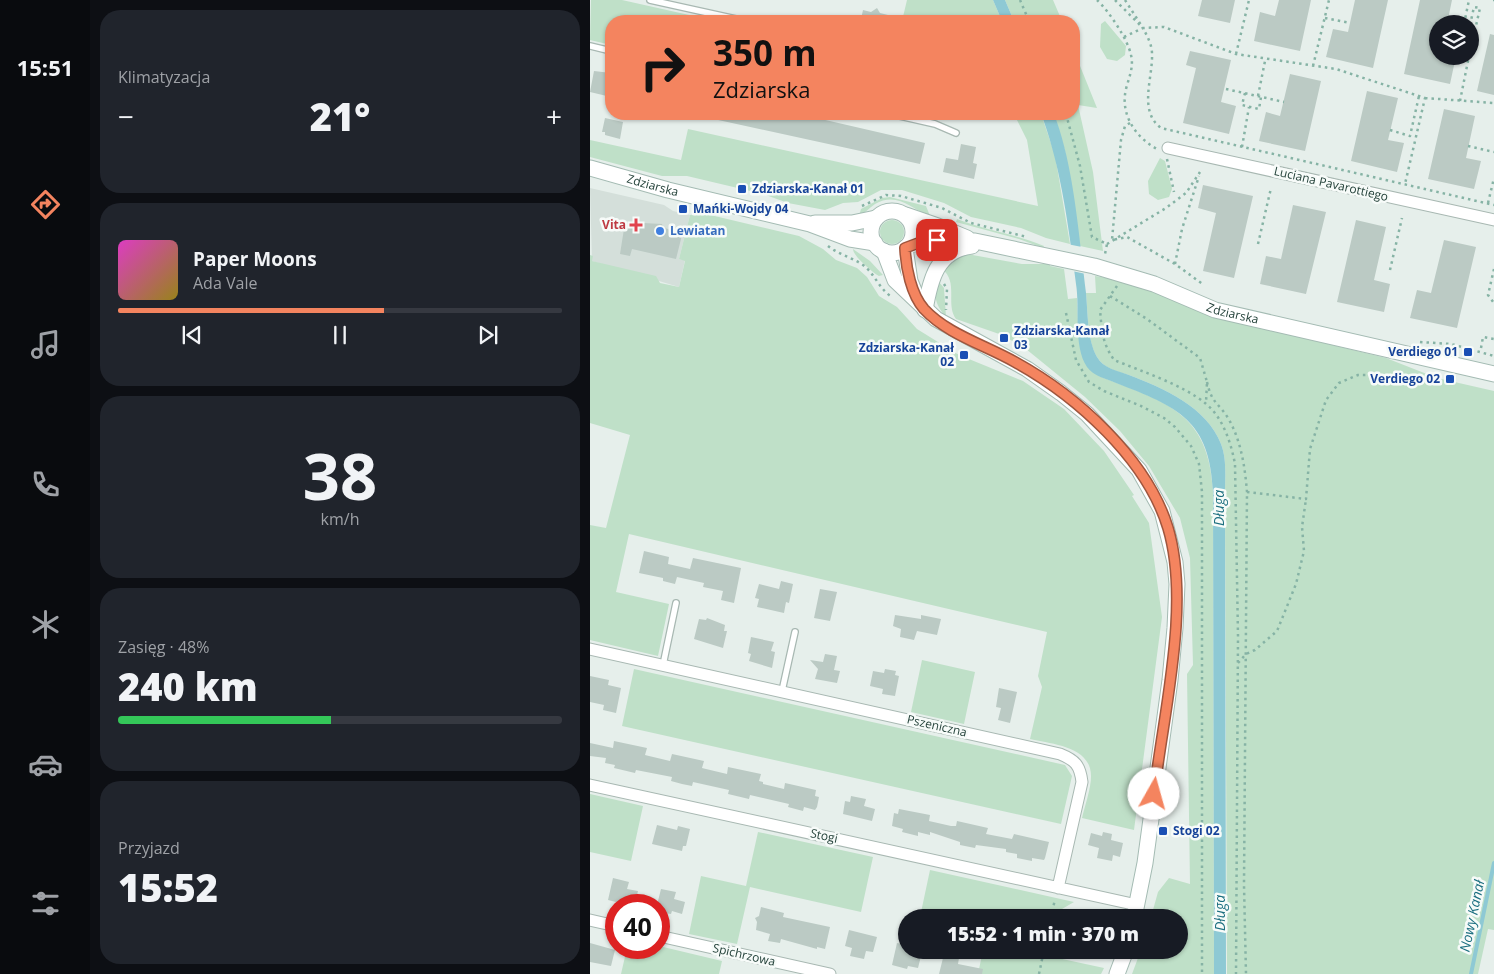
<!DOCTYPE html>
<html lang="pl">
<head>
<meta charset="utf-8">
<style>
  :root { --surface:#171b24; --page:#20242c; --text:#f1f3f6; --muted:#9ea1a6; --line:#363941; --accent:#f4845f }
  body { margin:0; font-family:"Open Sans",sans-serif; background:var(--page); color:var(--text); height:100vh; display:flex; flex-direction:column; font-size:19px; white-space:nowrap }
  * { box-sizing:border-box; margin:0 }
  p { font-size:16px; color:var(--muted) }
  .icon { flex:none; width:28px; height:28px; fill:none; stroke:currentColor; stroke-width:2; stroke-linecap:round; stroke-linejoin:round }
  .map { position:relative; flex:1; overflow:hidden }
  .details { display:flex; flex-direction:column; gap:10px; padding:10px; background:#0d0f14; width:500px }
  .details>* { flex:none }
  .top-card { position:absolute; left:15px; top:15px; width:475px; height:105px; border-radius:20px; box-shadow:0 1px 4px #0004; background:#f4845f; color:#111; overflow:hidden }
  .tools { position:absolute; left:839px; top:15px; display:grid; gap:10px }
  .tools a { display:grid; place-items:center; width:50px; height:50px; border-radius:50%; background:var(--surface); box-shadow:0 1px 4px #0004; font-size:25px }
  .speed { position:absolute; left:15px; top:894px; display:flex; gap:10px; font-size:25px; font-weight:700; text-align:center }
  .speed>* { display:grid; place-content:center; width:65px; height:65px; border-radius:50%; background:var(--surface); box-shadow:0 1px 4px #0004; line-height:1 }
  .speed .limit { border:8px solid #d22; background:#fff; color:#111 }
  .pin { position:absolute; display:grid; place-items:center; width:42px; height:42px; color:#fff; margin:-21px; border-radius:10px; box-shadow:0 2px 8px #0006 }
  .me { position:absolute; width:55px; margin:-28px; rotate:7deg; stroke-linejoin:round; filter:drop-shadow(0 0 4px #0008) }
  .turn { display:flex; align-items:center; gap:18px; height:105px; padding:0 25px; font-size:22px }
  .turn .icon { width:65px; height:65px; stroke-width:2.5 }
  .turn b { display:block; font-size:35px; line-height:42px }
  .big { font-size:38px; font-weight:800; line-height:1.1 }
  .details .tile { flex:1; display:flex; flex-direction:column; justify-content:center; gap:8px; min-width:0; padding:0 18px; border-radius:20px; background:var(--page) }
  .details .dial { align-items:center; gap:0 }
  .dial b { font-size:65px; line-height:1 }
  .song { display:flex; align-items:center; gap:15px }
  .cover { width:60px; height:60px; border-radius:8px; background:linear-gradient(135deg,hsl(310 70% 55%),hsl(50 70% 35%)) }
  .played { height:5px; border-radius:2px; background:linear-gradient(90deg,var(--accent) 60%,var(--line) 60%) }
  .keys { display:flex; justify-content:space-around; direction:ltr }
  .heat { display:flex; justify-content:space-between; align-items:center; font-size:28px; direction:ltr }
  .charge { height:8px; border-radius:4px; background:linear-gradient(90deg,#34c759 48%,var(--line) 0) }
  .trip { position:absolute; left:308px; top:909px; width:290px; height:50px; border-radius:25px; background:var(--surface); box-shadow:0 1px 4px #0004; font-weight:800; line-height:50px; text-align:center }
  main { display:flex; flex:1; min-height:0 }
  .dock { display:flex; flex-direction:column; width:90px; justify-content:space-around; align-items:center; background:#090b0e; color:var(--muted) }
  .dock .icon { width:35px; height:35px }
  .dock .on { color:var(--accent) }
  .dock b { font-size:22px; color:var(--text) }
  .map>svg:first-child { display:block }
  .built { fill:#d4dfda }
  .green { fill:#bfe0c8 }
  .water { fill:#8ec9d4 }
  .pier { fill:#e6efeb }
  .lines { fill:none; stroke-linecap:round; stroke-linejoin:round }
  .stream { stroke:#8ec9d4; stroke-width:4 }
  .building { fill:#bbcac4 }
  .lane-casing { stroke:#a8b8b2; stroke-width:8 }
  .street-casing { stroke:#a8b8b2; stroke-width:13 }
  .secondary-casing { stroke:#a4bbb3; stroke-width:17 }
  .path { stroke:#86b3a5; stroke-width:2.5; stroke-dasharray:2.5 4; stroke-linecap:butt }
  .lane { stroke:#fff; stroke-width:5.5 }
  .street { stroke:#fff; stroke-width:11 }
  .secondary { stroke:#fff; stroke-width:15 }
  .route-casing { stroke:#9f563e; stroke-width:12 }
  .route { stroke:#f4845f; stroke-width:9 }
  .transit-dot { fill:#1a4fb4; stroke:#f7fbf9; stroke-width:2 }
  .health-dot { fill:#e0444e; stroke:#f7fbf9; stroke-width:2 }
  .shop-dot { fill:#3f7fe0; stroke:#f7fbf9; stroke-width:2 }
  .labels { text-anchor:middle; stroke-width:5; stroke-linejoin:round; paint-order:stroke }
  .street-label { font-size:12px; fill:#24423a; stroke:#f7fbf9 }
  .transit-label { font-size:12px; font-weight:bold; fill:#164399; stroke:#f7fbf9; text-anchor:start }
  .health-label { font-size:12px; font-weight:bold; fill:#be3a42; stroke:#f7fbf9; text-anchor:end }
  .shop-label { font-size:12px; font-weight:bold; fill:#366cbe; stroke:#f7fbf9; text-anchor:start }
  .water-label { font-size:14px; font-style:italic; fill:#1c6f80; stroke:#f7fbf9 }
</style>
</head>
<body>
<main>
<nav class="dock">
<b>15:51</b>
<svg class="icon on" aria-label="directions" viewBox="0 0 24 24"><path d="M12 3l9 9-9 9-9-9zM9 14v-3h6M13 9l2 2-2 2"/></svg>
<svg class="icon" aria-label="music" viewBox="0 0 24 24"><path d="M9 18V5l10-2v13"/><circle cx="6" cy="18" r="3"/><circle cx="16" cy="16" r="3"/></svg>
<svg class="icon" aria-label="phone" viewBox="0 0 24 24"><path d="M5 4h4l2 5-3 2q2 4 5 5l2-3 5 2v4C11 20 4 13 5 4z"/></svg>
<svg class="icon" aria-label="climate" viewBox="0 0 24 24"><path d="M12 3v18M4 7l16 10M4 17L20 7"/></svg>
<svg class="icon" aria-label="car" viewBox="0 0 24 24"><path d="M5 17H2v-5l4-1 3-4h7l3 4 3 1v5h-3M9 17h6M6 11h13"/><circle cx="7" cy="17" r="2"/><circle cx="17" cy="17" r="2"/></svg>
<svg class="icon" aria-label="filters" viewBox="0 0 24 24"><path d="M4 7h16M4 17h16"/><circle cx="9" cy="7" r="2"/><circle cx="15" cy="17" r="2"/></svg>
</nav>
<section class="details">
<div class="tile"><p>Klimatyzacja</p>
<div class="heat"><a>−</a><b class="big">21°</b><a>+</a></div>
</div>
<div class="tile">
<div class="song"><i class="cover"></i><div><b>Paper Moons</b><p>Ada Vale</p></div></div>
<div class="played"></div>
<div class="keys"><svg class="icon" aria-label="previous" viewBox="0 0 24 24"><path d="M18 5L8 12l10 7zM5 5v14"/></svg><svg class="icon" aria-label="pause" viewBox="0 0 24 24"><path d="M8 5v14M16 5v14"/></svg><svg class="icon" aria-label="next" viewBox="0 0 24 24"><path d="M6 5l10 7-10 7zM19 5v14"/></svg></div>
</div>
<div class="tile dial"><b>38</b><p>km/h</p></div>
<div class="tile"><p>Zasięg · 48%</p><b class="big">240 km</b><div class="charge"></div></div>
<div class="tile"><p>Przyjazd</p><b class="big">15:52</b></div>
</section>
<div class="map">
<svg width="904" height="974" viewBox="0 0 904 974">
  <rect width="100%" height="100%" fill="#e6efeb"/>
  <!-- built -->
  <path class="built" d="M0,188l74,17 9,6 17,4 -11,44 6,1 -6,27 -87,-26z"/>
  <!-- green -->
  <path class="green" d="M1,0h31l94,21h-105v24l-21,-5z
    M317,0h86l9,21h-100z
    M415,0h48l9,21h-48z
    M515,21l21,25 -1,9 -8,6 -10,-2 -7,-12 1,-23z
    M484,51l23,57 -19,-3 15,67 10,79 -23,-5 -15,-95 -11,-37h20z
    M424,114h27l14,41 15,89 -24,-6 -25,-10 -50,-11 -27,-14 -42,-13h-21l-23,12 -15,1 -18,7 -37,-7 -25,-9 -76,-18h-25l-72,-19v-17l91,20 7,-31 350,77 -11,-66z
    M570,158l5,3 7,28 -3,8 -11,3 -9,-6 -1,-13z
    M300,197l36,9 4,10c-19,-7 -33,-25 -55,-12 -6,4 -10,9 -16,12l2,-7 21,-11z
    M112,213l97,23 24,13 13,11 21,8 10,9 12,19 18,11 20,22 42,26 64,26 41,28 40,42 30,44 -2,1 17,27 13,94 -28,213 -52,-12c3,-13 9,-29 9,-42 0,-30 -40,-32 -61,-37l12,-52 -4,-11 9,-44 -418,-98 -13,58 53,12 -11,52 -68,-16v-115l16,3 24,-93 -40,-12v-168l3,1 -1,5 64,15 4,7 19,4 6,-26 -6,-2 11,-44z
    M367,219c28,11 58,15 87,27l-1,2 -24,-9 -63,-17z
    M290 232a12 12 0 1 1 24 0a12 12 0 1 1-24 0Z
    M263,249l17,12 13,14 -4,1c-6,-3 -26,-20 -26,-27z
    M377,254l55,10h28v2l14,3 4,30 9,-1 1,26 21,52c66,26 110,35 114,116l1,482h-82l9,-24h38v-32l-28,-1 7,-25 11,-14 21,6 -3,-210 6,-9 -3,-107 -10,-40 -31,-52 -29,-35 -35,-34 -59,-48 -24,-14 -46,-16c-11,-15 3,-37 -14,-50l14,-11z
    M505,276l35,6 95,37 161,39 51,20 57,13v539l-6,-1 -10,45h-251l-2,-481c0,-15 2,-34 -4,-49 -14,-37 -58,-56 -92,-69 -11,-3 -26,-7 -32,-18 -10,-17 -9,-44 -11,-64h10z
    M349,282l5,6 2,29c-10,-11 -14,-22 -7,-35z
    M332,660l53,12 -11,52 -53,-12z
    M44,669l431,96 7,11 -11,48 -439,-98z
    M0,794l53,12 -12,55 -41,-9z
    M168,832l115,25 -12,55 -111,-25 -13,57 -48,-10 12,-58 45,10z
    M340,870l144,32 -12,7 -2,8h-140z
    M69,946l63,15 -3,13h-98l6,-26z
    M393,950h71l-1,7 51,11 -3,6h-123z"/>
  <!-- water -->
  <path class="water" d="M403,0h12l9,21h-12z
    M451,114h13c20,51 25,124 32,179 2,20 1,46 11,64 6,11 21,14 32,18 34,13 78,32 92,69 6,15 4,34 4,49l1,481h-12l-1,-482c-3,-72 -35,-85 -97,-109 -9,-4 -23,-7 -29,-16 -14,-21 -7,-59 -11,-83 -7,-54 -15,-119 -35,-170z"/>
  <!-- pier -->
  <path class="pier" d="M477,244l15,3 4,27 -14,-3z"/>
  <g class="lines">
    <!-- stream -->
    <path class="stream" d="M881,974l23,-111"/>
  </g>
  <!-- building -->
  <path class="building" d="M612,0h33l-5,23 -32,-7z
    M689,0h32l-11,51 -46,-10 6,-29 15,4z
    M765,0h33l-15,68 -47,-11 7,-28 15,3z
    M830,0h32l-5,24h-9v32h18l-6,28 -46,-10z
    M287,8l3,5 16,4v4h-39l4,-2 2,-9 8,2z
    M900,34l4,1v60l-17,-4z
    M600,51l41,9 -10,42 15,4 -7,28 -46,-11 13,-55 -10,-3z
    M4,71l17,2v24l-21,-5z
    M700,74l31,7 -16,70 -46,-10 7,-29 14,4z
    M777,91l31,7 -10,42 16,3 -7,29 -46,-11z
    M854,109l31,7 -9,42 15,3 -7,28 -46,-10z
    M119,114h80l19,2 117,27 -5,21 -211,-46z
    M15,118l18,4 -3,17 -15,-4v-3h-3z
    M371,144l15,3 -3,16 4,1 -3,15 -31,-7 3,-14 12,2z
    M613,185l50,11 -19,82 -31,-7 13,-58 -18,-5z
    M703,205l33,7 -20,82 -46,-10 6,-28 15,3z
    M766,220l30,7 -12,53 16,4 -6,28 -47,-10z
    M53,223l19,1 1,3 19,8 -6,24 -44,-10 -2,7 -10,-2 4,-25z
    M854,240l32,7 -19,81 -47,-10 7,-28 14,3z
    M54,551l25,6 -1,7 22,5 3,-11 48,10 -7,35 -13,-3 2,-9 -20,-4 1,-4 -27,-6 -2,7 -12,-3v-3l-24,-5z
    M191,581l12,3 -4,19 -3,-1 -2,11 -27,-6 2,-8 -4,-1 4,-14 20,5z
    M230,589l17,3 -7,29 -16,-3z
    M305,615l26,4v-4l20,4 -4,16 -20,-4 -3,9 -14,-3 1,-8 -8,-3z
    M117,618l18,7 -1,6h3l-4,17 -29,-9 5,-20 7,1z
    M161,637l23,5 -3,9 4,1 -3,16 -23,-7 2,-7 -3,-1z
    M235,654l12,2 -3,14 6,1 -3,12 -22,-4 3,-10 -8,-9 13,2z
    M295,669l11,2 -1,4 4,1 -4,20 -13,-2 1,-5 -13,-3 3,-15 11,2z
    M0,676l19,4 -1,5 13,3 -5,25 -13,-3 1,-5 -14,-3z
    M409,688l18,4 -7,31 -12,-3 3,-12 -5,-1z
    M24,741l33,7 -2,7 4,1 21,5 2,-7 32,7 -2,7 4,1 21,5 1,-7 33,7 -2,7 4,1v2l21,5 1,-6 31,7 -1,6 4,1 -2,10 -2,3 -11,-3 -1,4 -15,-4 1,-3 -39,-9 -1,4 -21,-5 1,-4 -36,-8 -1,4 -10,-2 -11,-3 1,-4 -36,-7 -1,3 -21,-5 1,-3 -10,-2 1,-5 -16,-2v-13l23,5z
    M261,796l15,3 -2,7 11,3 -3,12 -29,-7 2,-13 5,1z
    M309,809l31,6 -1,6 22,5h5l1,-5 31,7 -2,6 26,5 2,-5 35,8 -4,16 -1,2 -12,-2v3l-15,-3v-4l-11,-2v-3l-30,-4 -1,3 -15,-3v-3l-30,-10v3l-12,-3v4l-16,-4 1,-3 -11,-3 2,-13 4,1z
    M67,825l20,5 1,-4 12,3 -4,17h-3l-1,5 -30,-7z
    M513,832l9,2 -1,6 12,3 -3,14 -7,-2 -1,6 -15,-3 2,-10 -11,-3 3,-12 11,3z
    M23,878l16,4 -2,7 11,2 -3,12 -10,-2 -1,3 -16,-4z
    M71,889l15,3 -2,7 11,3 -3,12 -10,-3 -1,3 -12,-2 -2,-7z
    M171,907l23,6 -1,4 47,10 -5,22 -8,-2v2l-36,-10 -1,4 -12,-2 2,-7 -14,-4 1,-8 -2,-4 4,-2z
    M259,930l28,7 -4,15 -7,-1 -2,8 -14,-3 2,-8 -7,-2z
    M0,943l25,7 -4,16 -21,-4z
    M307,943l9,2v5h5v3l10,3 -3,12 -10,-2 -1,3 -15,-4z
    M354,954l15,4 -1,6 25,5 -1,5h-43z"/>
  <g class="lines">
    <!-- lane casing -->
    <g class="lane-casing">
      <path id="lane" d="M60,0l95,21
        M0,46l21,5
        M301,114l44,10 21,9
        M73,665l13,-62
        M192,691l13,-59"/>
    </g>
    <!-- street casing -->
    <g class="street-casing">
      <path id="street" d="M578,148l326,72
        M0,649l470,105c15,6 20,11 22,28l-24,106
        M0,785l547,120
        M0,920l26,6
        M69,936l171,38"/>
    </g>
    <!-- secondary casing -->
    <g class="secondary-casing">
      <g id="secondary">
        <path id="s1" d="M0,168l78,22 142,34 40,15 25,4"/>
        <circle cx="302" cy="232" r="21"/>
        <path d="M316,215l32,11 29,12"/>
        <path d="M225,223h37l24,-5"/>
        <path id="s2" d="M319,245l28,-5 38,1 119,25 60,18 61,26 279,64"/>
        <path d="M315,248l5,33 7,17"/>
        <path d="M294,251l11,29 41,39 91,50 34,24 26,21 52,56 23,41 13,51 2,22 -2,44 -5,52 -25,183 -11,55"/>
        <path d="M335,310c5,-30 12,-60 47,-64"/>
        <path d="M527,974l9,-24"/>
      </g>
    </g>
    <!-- path -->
    <path class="path" d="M430,0l9,21
      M507,0c12,11 31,40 34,55 3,12 -2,22 -5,34 -6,25 9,48 31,60
      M525,0l27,27
      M535,0l18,28 21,-1 72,27 100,15 89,29 -20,86
      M903,0h1
      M735,18l25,5
      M874,24l5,-24
      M880,25l4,-18 6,1 -9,40
      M534,37l19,-9c4,8 9,16 9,26 1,24 -14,57 9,74l333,77
      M646,54l13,-54
      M723,66l16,-66
      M636,89l58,13
      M655,93l-3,12 17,4 2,-12
      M668,96l7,-35
      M835,98l69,5
      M870,101l9,-45
      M476,114l14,52 12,71 15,7 -2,10
      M540,123l-5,3 -4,14 -9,100 15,-3 48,27 29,21
      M800,130l20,6 9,-40
      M878,146l26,6
      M652,147l7,-40
      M577,159l7,33
      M898,203l6,-25
      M272,206l24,-11 15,1 41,12 29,15 56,14
      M517,244l59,-36 20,-15 14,-21
      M668,244l13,-56
      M238,246c10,8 23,11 35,19 12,9 16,24 29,32
      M585,264l7,-35 17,-53
      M904,269l-6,26 6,8
      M800,270l12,-52
      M354,284l3,5 -1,21
      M527,286l-17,24c2,22 2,32 14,50 27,11 69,25 91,43 18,14 26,40 30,61l3,172 -2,338
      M520,296l37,23 53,39 7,24 -1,21
      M476,313l10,47 13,22 15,9 37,15 23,12 11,9 16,19 8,18 3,28v482
      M830,342l31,2 43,12
      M891,348l2,-11 11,2
      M617,382c5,22 11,20 21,36 13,22 17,49 19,74l-3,393 2,89
      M657,492l59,7 4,-50 16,-49 13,-17 19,-8h19
      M648,663l8,-9 9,-4 22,-19 19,-47 8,-33 -2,-24 4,-28
      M461,918l4,-19
      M449,974l5,-24"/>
    <!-- lane -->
    <use href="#lane" class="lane"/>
    <!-- street -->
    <use href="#street" class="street"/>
    <!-- secondary -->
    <use href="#secondary" class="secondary"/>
  </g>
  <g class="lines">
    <!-- route casing -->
    <g class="route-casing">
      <path id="route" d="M347,240l-16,2 -16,6c1,20 6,46 19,61 23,25 61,36 91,53 62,34 132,97 153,166 23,77 -5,186 -14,266"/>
    </g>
    <!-- route -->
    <use href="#route" class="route"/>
  </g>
  <!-- markers -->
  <g class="transit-dot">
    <rect x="147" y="184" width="10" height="10" rx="2.5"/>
    <rect x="88" y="204" width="10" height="10" rx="2.5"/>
    <rect x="409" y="333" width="10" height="10" rx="2.5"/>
    <rect x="873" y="347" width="10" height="10" rx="2.5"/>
    <rect x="369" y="350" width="10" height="10" rx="2.5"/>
    <rect x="855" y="374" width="10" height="10" rx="2.5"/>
    <rect x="568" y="826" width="10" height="10" rx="2.5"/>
  </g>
  <path class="health-dot" d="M43.5 217.5h5v5h5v5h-5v5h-5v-5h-5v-5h5z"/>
  <circle class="shop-dot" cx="70" cy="231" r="5"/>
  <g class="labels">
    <!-- street labels -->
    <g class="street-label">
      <text transform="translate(741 184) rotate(13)" y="4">Luciana Pavarottiego</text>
      <text dy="4" stroke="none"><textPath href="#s1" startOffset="65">Zdziarska</textPath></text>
      <text dy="4" stroke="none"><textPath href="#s2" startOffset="335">Zdziarska</textPath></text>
      <text transform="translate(347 726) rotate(13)" y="4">Pszeniczna</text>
      <text transform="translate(234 836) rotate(12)" y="4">Stogi</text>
      <text transform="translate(154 955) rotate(13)" y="4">Spichrzowa</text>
    </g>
    <!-- transit labels -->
    <g class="transit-label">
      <text x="162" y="193">Zdziarska-Kanał 01</text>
      <text x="103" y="213">Mańki-Wojdy 04</text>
      <text x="424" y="335">Zdziarska-Kanał<tspan x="424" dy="14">03</tspan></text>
      <text x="364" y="352" text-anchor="end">Zdziarska-Kanał<tspan x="364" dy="14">02</tspan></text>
      <text x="868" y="356" text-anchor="end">Verdiego 01</text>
      <text x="850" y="383" text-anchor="end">Verdiego 02</text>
      <text x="583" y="835">Stogi 02</text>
    </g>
    <!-- health labels -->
    <g class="health-label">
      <text x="36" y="229">Vita</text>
    </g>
    <!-- shop labels -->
    <g class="shop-label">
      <text x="80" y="235">Lewiatan</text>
    </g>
    <!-- water labels -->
    <g class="water-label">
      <text transform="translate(629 508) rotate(-90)" y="5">Długa</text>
      <text transform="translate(630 913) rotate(-90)" y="5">Długa</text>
      <text transform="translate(882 916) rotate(-78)" y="5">Nowy Kanał</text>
    </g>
  </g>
</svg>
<div class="tools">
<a><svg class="icon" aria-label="layers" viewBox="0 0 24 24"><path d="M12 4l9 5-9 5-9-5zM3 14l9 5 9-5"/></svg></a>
</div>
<div class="speed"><div class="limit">40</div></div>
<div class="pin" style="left:347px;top:240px;background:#d93025"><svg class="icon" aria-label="arrive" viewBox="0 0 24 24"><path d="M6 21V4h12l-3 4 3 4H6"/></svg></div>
<svg class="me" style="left:564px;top:794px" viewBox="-20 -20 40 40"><circle r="19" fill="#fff"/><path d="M0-13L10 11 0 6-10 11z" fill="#f4845f"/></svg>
<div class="trip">15:52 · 1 min · 370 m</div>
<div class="top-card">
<div class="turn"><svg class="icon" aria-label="right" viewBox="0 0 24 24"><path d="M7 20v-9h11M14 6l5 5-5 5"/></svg><div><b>350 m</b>Zdziarska</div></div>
</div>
</div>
</main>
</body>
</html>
